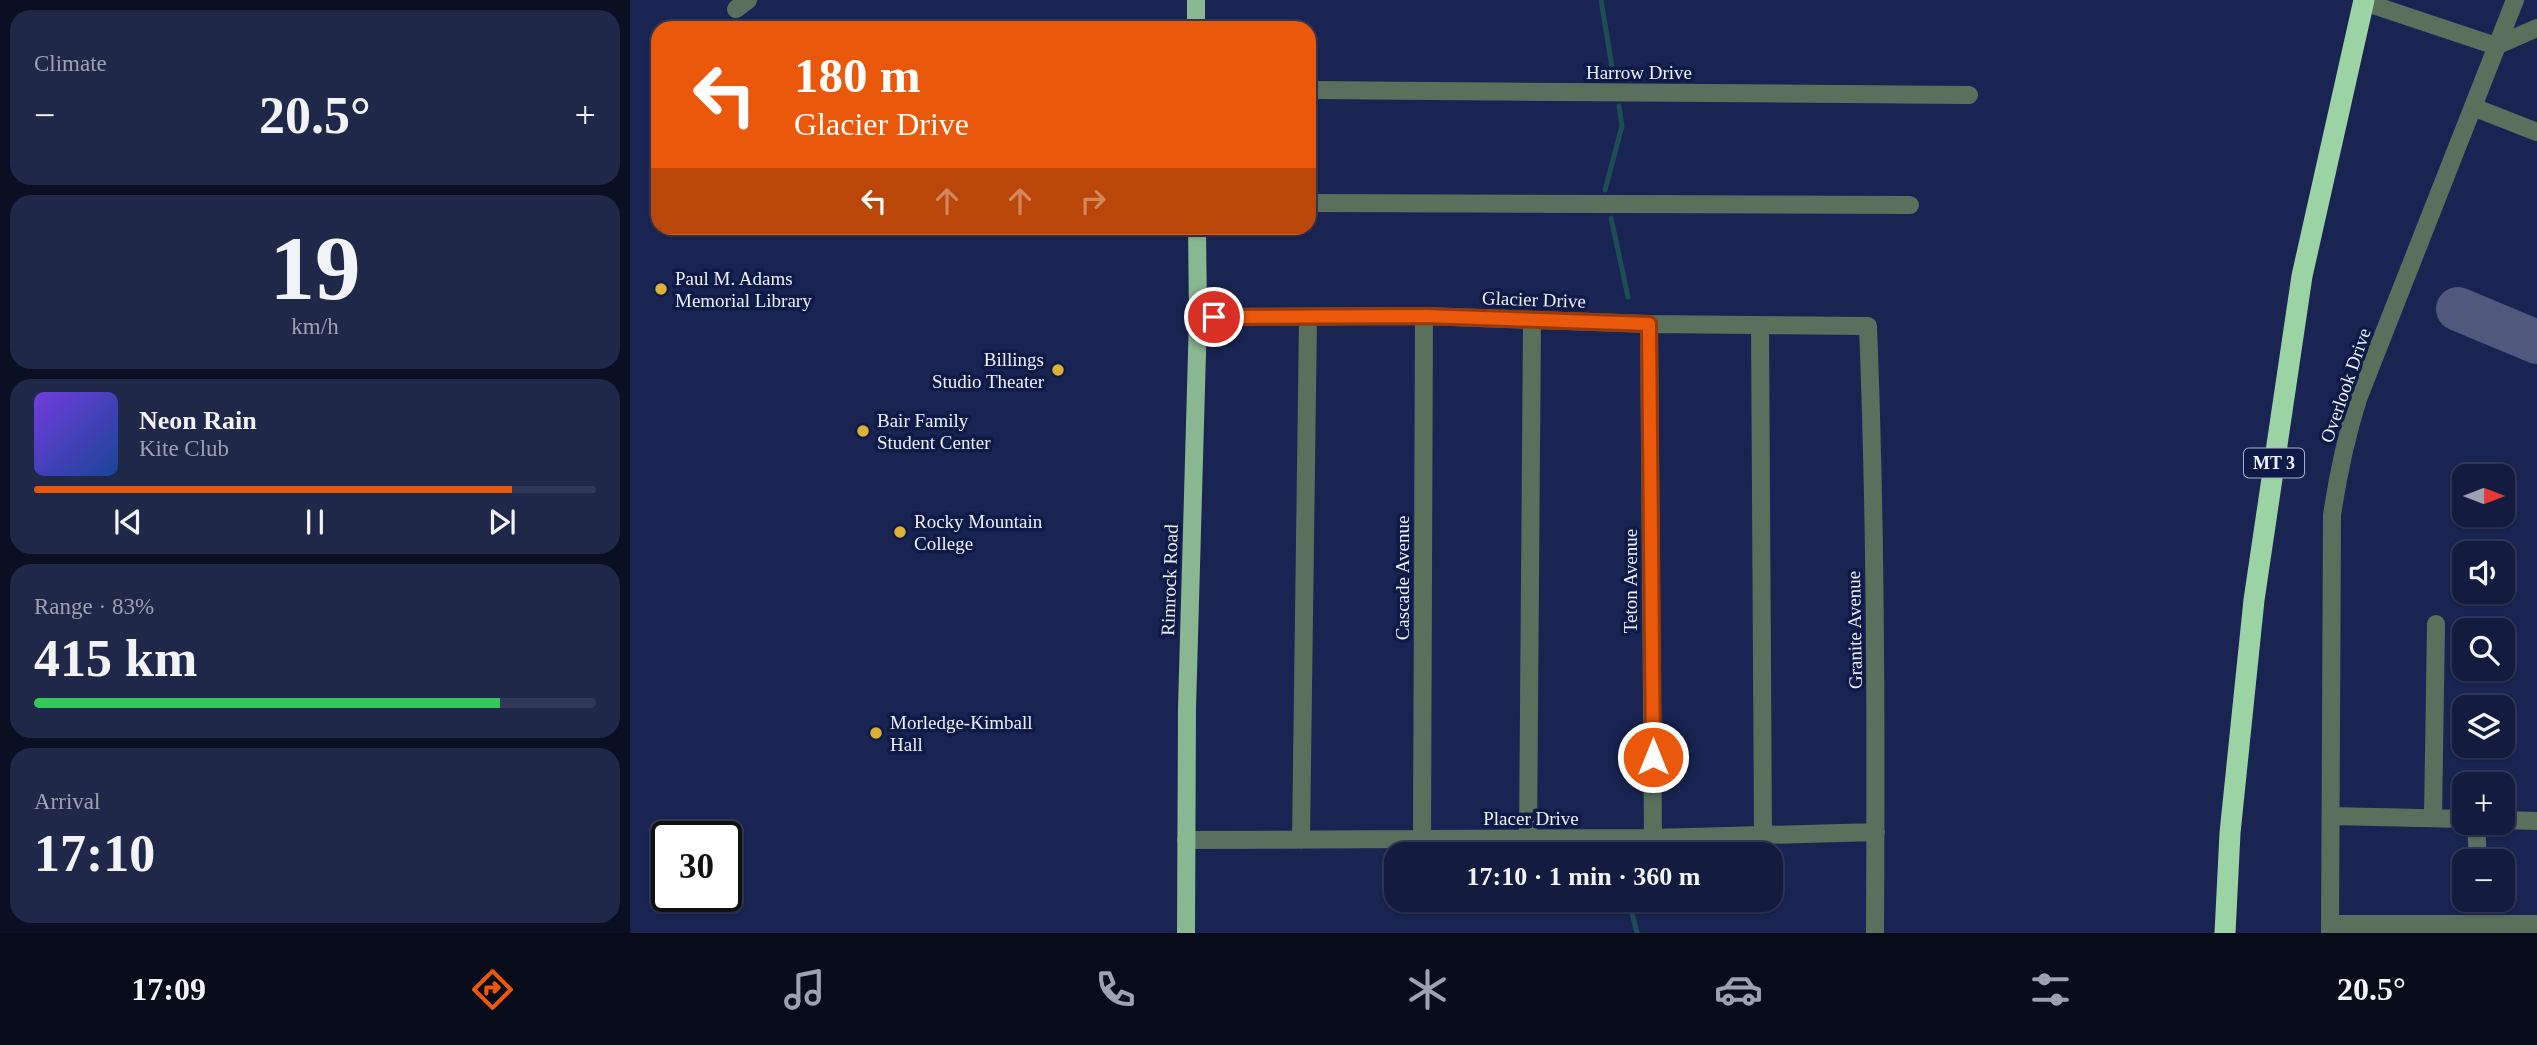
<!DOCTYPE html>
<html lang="en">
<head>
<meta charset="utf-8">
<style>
  :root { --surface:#131b3e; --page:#202849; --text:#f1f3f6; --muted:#9da1b0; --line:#323958; --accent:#ea580c }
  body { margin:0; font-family:Georgia,serif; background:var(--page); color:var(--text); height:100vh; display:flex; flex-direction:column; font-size:26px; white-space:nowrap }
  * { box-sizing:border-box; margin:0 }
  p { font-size:23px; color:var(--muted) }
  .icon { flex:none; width:38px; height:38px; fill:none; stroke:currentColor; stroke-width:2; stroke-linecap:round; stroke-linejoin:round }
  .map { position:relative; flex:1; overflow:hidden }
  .panel { display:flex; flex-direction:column; gap:10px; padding:10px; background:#0a0f22; width:630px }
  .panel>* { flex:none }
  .guide { position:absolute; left:21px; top:21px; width:665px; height:214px; border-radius:21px; box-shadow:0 2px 5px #0004,0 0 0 2px var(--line); background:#ea580c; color:#fff; overflow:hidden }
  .needle { width:46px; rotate:90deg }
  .fabs { position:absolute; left:1822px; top:464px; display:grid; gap:14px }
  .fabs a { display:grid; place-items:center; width:63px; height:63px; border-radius:14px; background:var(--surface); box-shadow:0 2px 5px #0004,0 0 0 2px var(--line); font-size:35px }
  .speed { position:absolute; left:21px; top:821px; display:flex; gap:14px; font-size:35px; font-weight:700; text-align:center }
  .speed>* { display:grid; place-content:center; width:91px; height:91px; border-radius:50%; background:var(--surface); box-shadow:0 2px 5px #0004,0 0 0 2px var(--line); line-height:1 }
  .speed .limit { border:4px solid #111; border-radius:10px; background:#fff; color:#111 }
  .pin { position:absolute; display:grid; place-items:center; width:60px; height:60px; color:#fff; margin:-30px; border:4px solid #fff; border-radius:50%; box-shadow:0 2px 7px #0007 }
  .me { position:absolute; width:77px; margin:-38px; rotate:0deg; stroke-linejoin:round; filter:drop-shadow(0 0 5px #0008) }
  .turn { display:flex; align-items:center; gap:24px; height:147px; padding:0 28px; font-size:32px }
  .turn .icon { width:91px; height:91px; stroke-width:2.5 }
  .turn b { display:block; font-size:49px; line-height:60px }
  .lanes { display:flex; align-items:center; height:66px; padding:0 28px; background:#0003; justify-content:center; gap:35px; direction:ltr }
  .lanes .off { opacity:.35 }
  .big { font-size:52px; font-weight:800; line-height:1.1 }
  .panel .tile { flex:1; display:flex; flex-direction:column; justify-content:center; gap:10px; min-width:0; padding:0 24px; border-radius:21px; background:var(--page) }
  .panel .dial { align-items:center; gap:0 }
  .dial b { font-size:91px; line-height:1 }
  .song { display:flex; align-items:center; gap:21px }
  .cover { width:84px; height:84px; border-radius:10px; background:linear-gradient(135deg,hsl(260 70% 55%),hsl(220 70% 35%)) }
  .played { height:7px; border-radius:4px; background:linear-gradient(90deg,var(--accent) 85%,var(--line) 85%) }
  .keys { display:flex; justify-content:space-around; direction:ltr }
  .heat { display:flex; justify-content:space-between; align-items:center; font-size:38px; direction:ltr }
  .charge { height:10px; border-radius:5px; background:linear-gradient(90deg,#34c759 83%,var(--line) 0) }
  .trip { position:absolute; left:754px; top:842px; width:399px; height:70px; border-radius:21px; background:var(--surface); box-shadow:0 2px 5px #0004,0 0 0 2px var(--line); font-weight:800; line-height:70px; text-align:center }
  .menu { display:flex; height:112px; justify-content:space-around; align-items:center; background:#080b19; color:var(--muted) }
  .menu .icon { width:49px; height:49px }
  .menu .current { color:var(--accent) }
  .menu b { font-size:32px; color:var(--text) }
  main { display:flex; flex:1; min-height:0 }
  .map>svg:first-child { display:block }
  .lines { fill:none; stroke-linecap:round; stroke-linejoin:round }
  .stream { stroke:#1d4e56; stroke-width:5 }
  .taxiway { stroke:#50587e; stroke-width:44 }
  .minor { stroke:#5a705d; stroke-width:18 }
  .major { stroke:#89b791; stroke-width:18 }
  .highway { stroke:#9bd3a5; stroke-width:21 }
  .route-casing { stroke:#983908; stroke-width:18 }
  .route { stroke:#ea580c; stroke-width:12 }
  .poi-dot { fill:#dbb233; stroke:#101a47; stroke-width:2.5 }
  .labels { text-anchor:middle; stroke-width:7; stroke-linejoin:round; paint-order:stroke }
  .shield { fill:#101a47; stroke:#a9b0c6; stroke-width:2 }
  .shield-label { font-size:18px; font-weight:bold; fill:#ebf0fc }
  .street-label { font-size:19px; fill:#ebf0fc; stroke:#101a47 }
  .poi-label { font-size:19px; fill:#ebf0fc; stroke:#101a47; text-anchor:start }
</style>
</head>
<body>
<main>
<section class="panel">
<div class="tile"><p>Climate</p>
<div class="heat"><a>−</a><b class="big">20.5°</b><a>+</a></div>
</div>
<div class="tile dial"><b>19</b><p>km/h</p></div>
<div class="tile">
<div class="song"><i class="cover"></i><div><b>Neon Rain</b><p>Kite Club</p></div></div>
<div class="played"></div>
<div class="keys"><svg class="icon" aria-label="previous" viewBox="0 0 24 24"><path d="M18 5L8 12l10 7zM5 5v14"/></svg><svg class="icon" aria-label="pause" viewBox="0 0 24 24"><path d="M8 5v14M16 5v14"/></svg><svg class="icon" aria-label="next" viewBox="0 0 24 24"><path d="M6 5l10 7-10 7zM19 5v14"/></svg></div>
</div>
<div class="tile"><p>Range · 83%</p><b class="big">415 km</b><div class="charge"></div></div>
<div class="tile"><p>Arrival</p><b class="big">17:10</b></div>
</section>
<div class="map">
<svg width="1907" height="933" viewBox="0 0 1907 933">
  <rect width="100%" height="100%" fill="#192452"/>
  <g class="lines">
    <!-- stream -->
    <path class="stream" d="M971,0l13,79
      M975,190l17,-64 -3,-20
      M981,218l17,79
      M999,900l8,33"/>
    <!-- taxiway -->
    <path class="taxiway" d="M1828,309l79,33"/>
    <!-- minor -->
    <path class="minor" d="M1734,2l132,44 41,-18
      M106,9l12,-9
      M679,90l660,5
      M1843,107l64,25
      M679,203l601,2
      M568,317l226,-1 225,8 219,2c8,202 8,405 7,607
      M1019,324l4,514
      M1130,325l3,510
      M1702,816l132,3
      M1803,818l3,-194
      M1872,820l35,1
      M1846,822l2,39
      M792,839l2,-523
      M898,839l4,-519
      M556,840l467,-2 223,-6
      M671,840l7,-523
      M1700,924h207
      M1700,933l2,-418c6,-40 14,-78 26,-116l157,-399"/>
    <!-- major -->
    <path class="major" d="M566,28v-28
      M556,933l1,-225 11,-391 -1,-89"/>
    <!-- highway -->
    <path class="highway" d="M1595,933l5,-100 24,-233 48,-324 62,-276"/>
  </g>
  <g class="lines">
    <!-- route casing -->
    <g class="route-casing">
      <path id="route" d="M584,317l210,-1 225,8 4,433"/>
    </g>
    <!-- route -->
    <use href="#route" class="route"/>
  </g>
  <!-- markers -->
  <g class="poi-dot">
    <circle cx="31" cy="289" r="7"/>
    <circle cx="428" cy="370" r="7"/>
    <circle cx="233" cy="431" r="7"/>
    <circle cx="270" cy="532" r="7"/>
    <circle cx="246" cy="733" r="7"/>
  </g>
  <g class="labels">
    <!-- shield labels -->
    <rect class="shield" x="1614" y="448.5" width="60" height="29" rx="5"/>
    <g class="shield-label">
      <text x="1644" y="469">MT 3</text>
    </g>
    <!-- street labels -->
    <g class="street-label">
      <text x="1009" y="79">Harrow Drive</text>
      <text transform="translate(904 299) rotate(2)" y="7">Glacier Drive</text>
      <text transform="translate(1715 385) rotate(-71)" y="7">Overlook Drive</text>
      <text transform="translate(772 578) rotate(-90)" y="7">Cascade Avenue</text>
      <text transform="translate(539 580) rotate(-88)" y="7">Rimrock Road</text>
      <text transform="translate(1000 581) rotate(-90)" y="7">Teton Avenue</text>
      <text transform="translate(1224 630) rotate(-91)" y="7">Granite Avenue</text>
      <text x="901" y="825">Placer Drive</text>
    </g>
    <!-- poi labels -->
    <g class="poi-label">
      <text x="45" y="285">Paul M. Adams<tspan x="45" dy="22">Memorial Library</tspan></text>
      <text x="414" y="366" text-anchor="end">Billings<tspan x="414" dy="22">Studio Theater</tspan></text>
      <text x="247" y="427">Bair Family<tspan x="247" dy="22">Student Center</tspan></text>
      <text x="284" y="528">Rocky Mountain<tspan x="284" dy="22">College</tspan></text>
      <text x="260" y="729">Morledge-Kimball<tspan x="260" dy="22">Hall</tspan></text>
    </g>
  </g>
</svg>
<div class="fabs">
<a><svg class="needle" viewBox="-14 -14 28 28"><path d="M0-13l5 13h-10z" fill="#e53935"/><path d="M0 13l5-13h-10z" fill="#9da1b0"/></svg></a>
<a><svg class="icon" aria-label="sound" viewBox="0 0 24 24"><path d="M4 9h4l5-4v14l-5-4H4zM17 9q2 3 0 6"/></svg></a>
<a><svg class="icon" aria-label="search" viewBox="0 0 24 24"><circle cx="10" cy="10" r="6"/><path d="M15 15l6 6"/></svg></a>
<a><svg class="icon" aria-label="layers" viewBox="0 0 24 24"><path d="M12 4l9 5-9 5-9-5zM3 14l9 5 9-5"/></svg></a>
<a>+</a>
<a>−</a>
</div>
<div class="speed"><div class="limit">30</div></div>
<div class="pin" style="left:584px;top:317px;background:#d93025"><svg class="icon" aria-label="arrive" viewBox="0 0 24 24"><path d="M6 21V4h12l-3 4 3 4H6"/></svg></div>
<svg class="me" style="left:1023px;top:757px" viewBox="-20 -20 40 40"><circle r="17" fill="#ea580c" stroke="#fff" stroke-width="3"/><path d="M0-11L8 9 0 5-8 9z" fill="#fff"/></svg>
<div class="trip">17:10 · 1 min · 360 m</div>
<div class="guide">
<div class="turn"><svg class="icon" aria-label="left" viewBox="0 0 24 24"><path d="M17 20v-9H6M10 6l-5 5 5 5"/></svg><div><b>180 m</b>Glacier Drive</div></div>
<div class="lanes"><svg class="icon" aria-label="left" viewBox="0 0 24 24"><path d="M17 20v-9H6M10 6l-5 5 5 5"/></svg><svg class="icon off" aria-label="ahead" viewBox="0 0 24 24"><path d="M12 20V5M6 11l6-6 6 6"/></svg><svg class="icon off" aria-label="ahead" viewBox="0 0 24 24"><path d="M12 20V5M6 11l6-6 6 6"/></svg><svg class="icon off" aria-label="right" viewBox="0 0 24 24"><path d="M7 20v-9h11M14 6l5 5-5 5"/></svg></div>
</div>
</div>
</main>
<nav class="menu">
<b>17:09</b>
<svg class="icon current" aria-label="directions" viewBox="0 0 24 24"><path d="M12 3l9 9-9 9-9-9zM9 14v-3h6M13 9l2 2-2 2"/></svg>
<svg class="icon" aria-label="music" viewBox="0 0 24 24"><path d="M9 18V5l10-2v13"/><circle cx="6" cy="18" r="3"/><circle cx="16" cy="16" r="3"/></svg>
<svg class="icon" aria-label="phone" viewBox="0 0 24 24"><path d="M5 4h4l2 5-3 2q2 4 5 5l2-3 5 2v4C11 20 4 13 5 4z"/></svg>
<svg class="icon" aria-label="climate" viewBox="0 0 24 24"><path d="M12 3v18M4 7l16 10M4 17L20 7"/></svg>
<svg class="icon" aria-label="car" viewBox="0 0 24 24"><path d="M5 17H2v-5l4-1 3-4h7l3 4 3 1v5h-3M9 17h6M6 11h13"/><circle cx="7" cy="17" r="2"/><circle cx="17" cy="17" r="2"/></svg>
<svg class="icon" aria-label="filters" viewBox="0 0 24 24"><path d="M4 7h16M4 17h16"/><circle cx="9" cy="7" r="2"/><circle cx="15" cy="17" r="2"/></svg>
<b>20.5°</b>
</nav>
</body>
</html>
